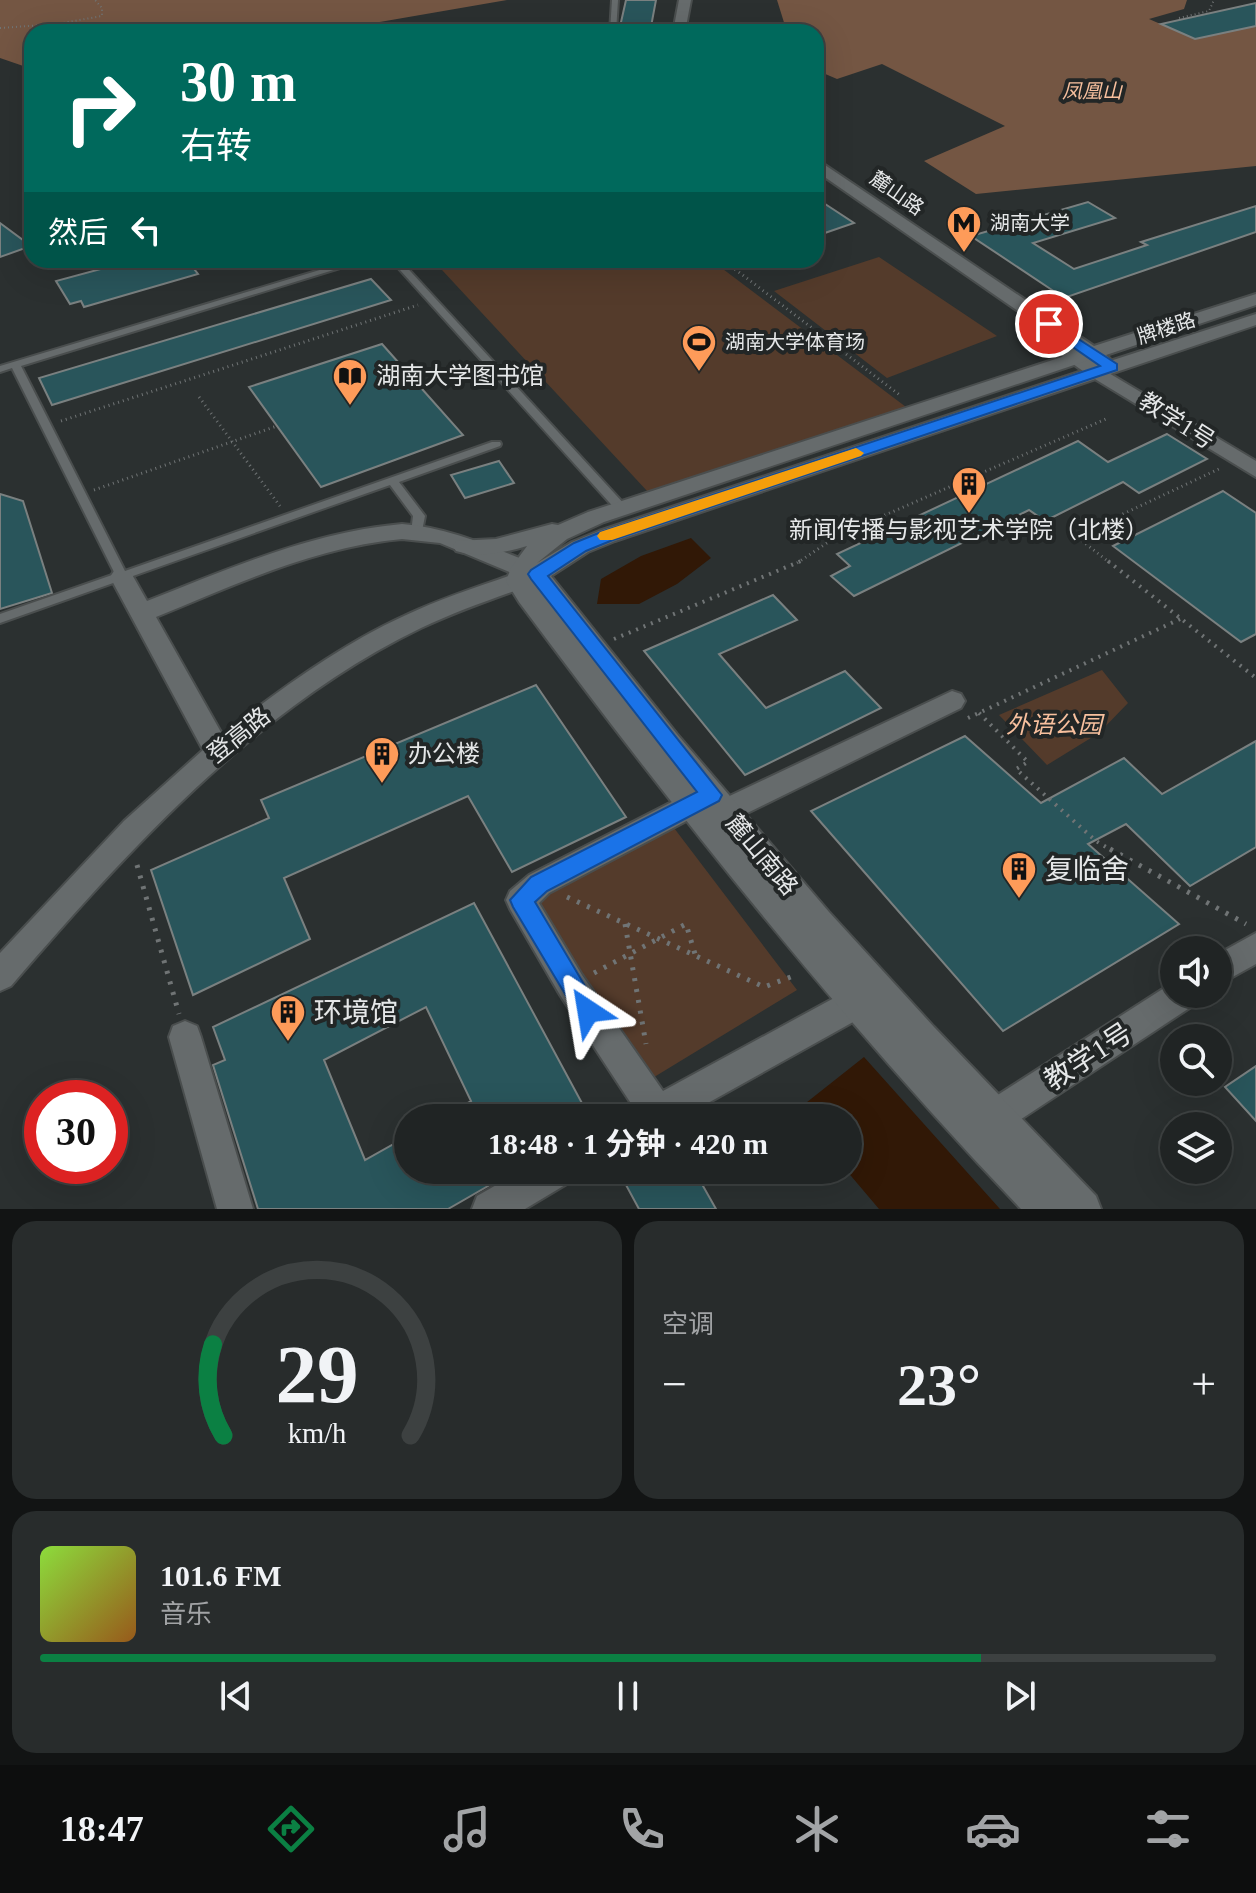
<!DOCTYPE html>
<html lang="zh">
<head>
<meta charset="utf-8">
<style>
  :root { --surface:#202424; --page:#282c2c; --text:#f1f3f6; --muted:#a2a4a6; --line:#3d4141; --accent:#0b8043 }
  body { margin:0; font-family:"Times New Roman","Noto Sans SC",serif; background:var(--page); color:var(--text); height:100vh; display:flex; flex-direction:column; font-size:30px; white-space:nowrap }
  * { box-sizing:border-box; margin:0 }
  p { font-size:26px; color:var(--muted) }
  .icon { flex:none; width:44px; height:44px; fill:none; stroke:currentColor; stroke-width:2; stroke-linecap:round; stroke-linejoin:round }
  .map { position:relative; height:1209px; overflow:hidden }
  .sheet { display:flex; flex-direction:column; gap:12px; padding:12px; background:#121414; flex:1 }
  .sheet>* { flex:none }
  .banner { position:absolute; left:24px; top:24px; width:800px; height:244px; border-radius:24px; box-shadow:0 8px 32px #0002,0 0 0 2px var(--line); background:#00695c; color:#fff; overflow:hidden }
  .controls { position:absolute; left:1160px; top:936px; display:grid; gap:16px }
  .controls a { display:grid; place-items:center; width:72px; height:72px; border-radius:50%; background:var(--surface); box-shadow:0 8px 32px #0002,0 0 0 2px var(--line); font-size:40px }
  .speed { position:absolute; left:24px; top:1080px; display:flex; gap:16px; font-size:40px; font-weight:700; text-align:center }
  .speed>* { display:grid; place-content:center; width:104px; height:104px; border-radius:50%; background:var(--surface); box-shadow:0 8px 32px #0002,0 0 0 2px var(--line); line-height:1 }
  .speed .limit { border:12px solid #d22; background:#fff; color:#111 }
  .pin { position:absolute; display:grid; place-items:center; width:68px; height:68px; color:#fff; margin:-34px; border:4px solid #fff; border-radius:50%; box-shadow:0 2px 8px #0007 }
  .me { position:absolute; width:88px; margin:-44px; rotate:327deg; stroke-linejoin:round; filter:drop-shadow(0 0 6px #0008) }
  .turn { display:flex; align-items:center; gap:28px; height:168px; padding:0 24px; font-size:36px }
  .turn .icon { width:104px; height:104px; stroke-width:2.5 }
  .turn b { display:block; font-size:56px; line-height:68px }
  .then { display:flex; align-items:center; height:76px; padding:0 24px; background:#0003; gap:16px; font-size:30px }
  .big { font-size:60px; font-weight:700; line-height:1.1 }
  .sheet .widget { flex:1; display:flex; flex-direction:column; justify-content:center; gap:12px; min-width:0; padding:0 28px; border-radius:24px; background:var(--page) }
  .sheet .dial { align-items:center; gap:0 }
  .dial svg { height:208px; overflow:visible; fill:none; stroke:var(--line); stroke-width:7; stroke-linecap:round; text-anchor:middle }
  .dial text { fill:var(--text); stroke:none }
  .song { display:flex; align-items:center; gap:24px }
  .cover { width:96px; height:96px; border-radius:12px; background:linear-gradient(135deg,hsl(90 70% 55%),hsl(30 70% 35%)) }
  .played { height:8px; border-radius:4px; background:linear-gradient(90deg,var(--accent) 80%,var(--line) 80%) }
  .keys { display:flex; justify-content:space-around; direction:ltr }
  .heat { display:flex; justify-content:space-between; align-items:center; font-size:44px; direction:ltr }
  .sheet .tiles { flex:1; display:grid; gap:12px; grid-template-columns:1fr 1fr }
  .widget:last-child { grid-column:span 2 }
  .trip { position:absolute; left:394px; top:1104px; width:468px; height:80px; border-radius:40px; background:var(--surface); box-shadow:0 8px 32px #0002,0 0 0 2px var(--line); font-weight:700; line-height:80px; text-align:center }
  .menu { display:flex; height:128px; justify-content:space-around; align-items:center; background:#0d0e0e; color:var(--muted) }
  .menu .icon { width:56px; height:56px }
  .menu .active { color:var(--accent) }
  .menu b { font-size:36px; color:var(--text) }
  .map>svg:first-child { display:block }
  .green { fill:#543b2b }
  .forest { fill:#745643 }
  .water { fill:#311806 }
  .building { fill:#29555b; stroke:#7a8080; stroke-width:2 }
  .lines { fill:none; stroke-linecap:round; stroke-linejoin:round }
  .service-casing { stroke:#4a4e4e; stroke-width:4 }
  .minor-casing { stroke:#4a4e4e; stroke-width:4 }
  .tertiary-casing { stroke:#4a4e4e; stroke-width:4 }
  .secondary-casing { stroke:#4a4e4e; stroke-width:4 }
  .path-far3 { stroke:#707475; stroke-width:2; stroke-dasharray:1 3; stroke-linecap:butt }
  .path-far2 { stroke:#707475; stroke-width:3; stroke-dasharray:1 4; stroke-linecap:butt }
  .path-far1 { stroke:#707475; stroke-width:4; stroke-dasharray:2 6; stroke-linecap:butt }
  .path { stroke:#707475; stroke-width:5; stroke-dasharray:3 8; stroke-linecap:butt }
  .service { fill:#666b6c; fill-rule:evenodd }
  .minor { fill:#666b6c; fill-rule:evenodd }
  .tertiary { fill:#666b6c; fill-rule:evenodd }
  .secondary { fill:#666b6c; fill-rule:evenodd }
  .route { fill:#1a73e8; stroke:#114b97; stroke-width:2 }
  .slow { fill:#f59e0b }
  .labels { text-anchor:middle; stroke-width:8; stroke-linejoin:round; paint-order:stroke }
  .far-park-label { font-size:20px; font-style:italic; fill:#f8c09e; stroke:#222626 }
  .far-street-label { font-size:20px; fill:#e5e7e8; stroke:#222626 }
  .far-poi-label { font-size:20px; fill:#e5e7e8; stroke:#222626; text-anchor:start }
  .poi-label { font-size:24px; fill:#e5e7e8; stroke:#222626; text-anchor:start }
  .street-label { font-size:24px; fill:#e5e7e8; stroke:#222626 }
  .park-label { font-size:24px; font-style:italic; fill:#f8c09e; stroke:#222626 }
  .near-poi-label { font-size:28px; fill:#e5e7e8; stroke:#222626; text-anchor:start }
  .near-street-label { font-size:28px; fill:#e5e7e8; stroke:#222626 }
</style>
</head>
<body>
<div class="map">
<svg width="1256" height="1209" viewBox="0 0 1256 1209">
  <rect width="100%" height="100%" fill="#2b3030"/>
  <!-- green -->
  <path class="green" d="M879,257l118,79 -110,42 -113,-87z
    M446,260h265l195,147 -258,85 -206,-222z
    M1102,670l26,33 -29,30 -52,32 -48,-50z
    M671,824l126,166 -151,92 -117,-185z"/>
  <!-- forest -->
  <path class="forest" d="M0,0h507l-162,28 2,4h-315v37l-32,-11z
    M777,0h410l-3,9 -35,10 46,20 61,-13v140l-280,28 -52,-33 81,-35 -123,-62 -45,15 -21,-9v-38h-29z"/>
  <!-- water -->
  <path class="water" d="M691,538l20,20 -34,26 -38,20h-42l4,-25 40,-23z
    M864,1057l136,152h-121l-33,-39 2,-52h-45l-6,-8z"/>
  <!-- building -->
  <path class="building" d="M626,0h30l-6,32 -31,-1z
    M1256,3v23l-61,13 -34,-15z
    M816,198l38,25 -38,13z
    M1088,202l27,16 -82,25 41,26 73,-24 -6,-3 115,-36v26l-192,66 -93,-62z
    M0,223l31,23 -31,11z
    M134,260h53l11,14 -114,33 -3,-6 -11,3 -14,-23z
    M371,279l20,21 -339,105 -13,-27z
    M382,344l81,91 -142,52 -72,-100z
    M1167,434l40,25 -68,34 -16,-11 -78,39 -16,-11 -175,86 -23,-20 19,-10 -13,-12 241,-113 30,21z
    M499,461l15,22 -49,15 -14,-23z
    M1223,491l33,22v121l-15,8 -128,-96z
    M0,494l23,7 29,92 -52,16z
    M773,595l24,25 -78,34 47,54 79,-37 36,37 -136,67 -101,-124z
    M536,685l90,132 -114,55 -44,-76 -184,82 26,61 -117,56 -42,-125 118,-52 -8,-18z
    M965,736l76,67 83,-45 38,36 94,-53v106l-66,39 -64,-62 -38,20 91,80 -176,107 -192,-220z
    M474,903l116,215h-149l30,-17 -45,-94 -102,53 41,100 43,-24v34h108l-68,39h-190l-45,-144 12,-5 -12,-33z
    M1256,1066v55l-31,-34z
    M653,1170h41l22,39h-77l-13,-24z"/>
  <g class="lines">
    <!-- service casing -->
    <g class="service-casing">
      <path id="service" d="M612,0h6l-2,32h-6z
        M353,260h13l-345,106 104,205 367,-129h8l1,2 -1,2 -101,36 26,34 -4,20h-8l-2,-3 2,-17 -23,-31 -390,138v-9l115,-40 -103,-206 -12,4v-6z
        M391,260h9l226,246 2,3 -2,3h-8z"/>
    </g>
    <!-- minor casing -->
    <g class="minor-casing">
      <path id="minor" d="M1097,366l159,95v16l-166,-101 -3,-4z
        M952,691l9,3 4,7 -4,7 -226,111 -10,4 -10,-4 -4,-8 2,-4 -164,86 -10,10 43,72 81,116 195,-106 11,-4 11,4 5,11 -5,11 -199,111h-51l4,-10 -74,-113 -50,-86 -4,-9 4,-9 19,-16 168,-86 10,-3 10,3 4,8 -2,4z
        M1256,933v31l-38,21v-31z
        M1172,983h2v11h25l-5,11 -188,124 -12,5 -12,-5 -5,-12 5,-12z
        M185,1021l12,5 4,11 52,172h-36l-48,-172 4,-11z
        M523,1170h53l-6,12 -45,27h-53l5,-13z"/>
    </g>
    <!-- tertiary casing -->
    <g class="tertiary-casing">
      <path id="tertiary" d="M1035,322l69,46 3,4 -3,4h-14l-62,-44 -2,-4 2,-4z
        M402,524c52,4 95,26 143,44l4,6 -4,6c-41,15 -84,29 -124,48 -165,80 -293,222 -410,358l-11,5v-38l124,-132 79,-71 -93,-173 4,-6h16l17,30c84,-33 165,-69 255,-77zM402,539l38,4 74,31c-37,13 -75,25 -110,42 -66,30 -125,75 -182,118l-66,-117c81,-33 159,-70 246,-78z"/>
    </g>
    <!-- secondary casing -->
    <g class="secondary-casing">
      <path id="secondary" d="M679,0h12l-6,32h-12z
        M816,159l278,187 162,-52v11l-150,50 4,4 -3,3 149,-48v11l-641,216 -27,11 -37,24 126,158 152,178 105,115 162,169 5,13h-80c-182,-191 -345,-396 -502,-607l-13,-21 5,-13 16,-22c-24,7 -47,12 -71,5l-3,-5 3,-5 40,-2 56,-15 6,1 30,-13 489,-160 -261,-181zM1089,360l11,5 -501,166 -27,11 -35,21 30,-24 37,-17z"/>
    </g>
    <!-- path-far3 -->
    <path class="path-far3" d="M1179,18l30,-7 5,-11
      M0,28l57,-4 45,-8v-8l-7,-8"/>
    <!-- path-far2 -->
    <path class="path-far2" d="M723,260l178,136
      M199,397l81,109
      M61,421l357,-116
      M94,490l183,-64
      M797,563l42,-28 269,-117
      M1110,563l-34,-27 145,-68"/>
    <!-- path-far1 -->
    <path class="path-far1" d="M1108,561l148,117
      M614,639l187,-78
      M979,713l49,49 -12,7 80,72 17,10
      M968,718l212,-99"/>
    <!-- path -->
    <path class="path" d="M1110,849l136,75
      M137,865l42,149
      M567,897l197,90 32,-12
      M625,924l21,120
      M594,973l92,-49 9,30"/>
    <!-- service -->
    <use href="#service" class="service"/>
    <!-- minor -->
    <use href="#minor" class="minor"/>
    <!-- tertiary -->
    <use href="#tertiary" class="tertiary"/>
    <!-- secondary -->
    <use href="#secondary" class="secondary"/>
  </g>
  <!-- route -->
  <path class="route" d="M1049,320l68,44v6l-504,170 -27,11 -38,25 174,219 -3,6 -172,90 -12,11 65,109 -3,8 -9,3 -8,-3 -67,-112 -3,-7 21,-23 166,-85 -166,-213 -3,-5 3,-4 43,-27 27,-11 499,-166 -56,-39 -2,-3z"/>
  <!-- slow -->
  <path class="slow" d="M856,448l8,5 -3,3 -249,84h-12l-3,-4 3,-4z"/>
  <!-- icons -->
  <defs>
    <g id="metro-pin" transform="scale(1.8)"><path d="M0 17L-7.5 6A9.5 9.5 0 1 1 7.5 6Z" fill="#fe9b59" stroke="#222626"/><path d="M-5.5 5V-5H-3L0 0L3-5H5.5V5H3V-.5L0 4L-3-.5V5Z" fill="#111"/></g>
    <g id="stadium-pin" transform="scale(1.8)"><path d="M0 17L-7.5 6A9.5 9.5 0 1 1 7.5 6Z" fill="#fe9b59" stroke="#222626"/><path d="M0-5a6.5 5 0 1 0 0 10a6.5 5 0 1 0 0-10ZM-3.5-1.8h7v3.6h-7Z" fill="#111"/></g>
    <g id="library-pin" transform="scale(1.8)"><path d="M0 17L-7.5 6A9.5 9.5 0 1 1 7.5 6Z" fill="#fe9b59" stroke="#222626"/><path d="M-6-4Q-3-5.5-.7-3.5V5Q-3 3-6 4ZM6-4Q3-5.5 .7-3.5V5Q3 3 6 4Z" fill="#111"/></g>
    <g id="building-pin" transform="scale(1.8)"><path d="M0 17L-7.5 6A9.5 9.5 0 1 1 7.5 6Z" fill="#fe9b59" stroke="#222626"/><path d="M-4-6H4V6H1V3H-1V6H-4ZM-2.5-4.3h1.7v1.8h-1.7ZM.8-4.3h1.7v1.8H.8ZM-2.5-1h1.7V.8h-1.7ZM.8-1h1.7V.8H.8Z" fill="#111"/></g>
  </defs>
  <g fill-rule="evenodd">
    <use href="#metro-pin" x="964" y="223"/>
    <use href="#stadium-pin" x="699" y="342"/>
    <use href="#library-pin" x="350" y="376"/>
    <use href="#building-pin" x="969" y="484"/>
    <use href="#building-pin" x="382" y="754"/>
    <use href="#building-pin" x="1019" y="869"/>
    <use href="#building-pin" x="288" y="1012"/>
  </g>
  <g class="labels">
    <!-- far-park labels -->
    <g class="far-park-label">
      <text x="1092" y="98">凤凰山</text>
    </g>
    <!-- far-street labels -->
    <g class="far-street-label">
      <text transform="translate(897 193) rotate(35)" y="7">麓山路</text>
      <text transform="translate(1166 328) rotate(-18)" y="7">牌楼路</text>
    </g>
    <!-- far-poi labels -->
    <g class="far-poi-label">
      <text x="990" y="230">湖南大学</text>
      <text x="725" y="349">湖南大学体育场</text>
    </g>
    <!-- poi labels -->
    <g class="poi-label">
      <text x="376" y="384">湖南大学图书馆</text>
      <text x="969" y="538" text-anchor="middle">新闻传播与影视艺术学院（北楼）</text>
      <text x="408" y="762">办公楼</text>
    </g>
    <!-- street labels -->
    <g class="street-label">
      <text transform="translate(1177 421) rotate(32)" y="8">教学1号</text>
      <text transform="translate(239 735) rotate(-39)" y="8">登高路</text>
      <text transform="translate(762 855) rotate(50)" y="8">麓山南路</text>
    </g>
    <!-- park labels -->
    <g class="park-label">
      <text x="1054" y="733">外语公园</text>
    </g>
    <!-- near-poi labels -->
    <g class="near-poi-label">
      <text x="1045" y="879">复临舍</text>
      <text x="314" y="1022">环境馆</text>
    </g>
    <!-- near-street labels -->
    <g class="near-street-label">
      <text transform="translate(1088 1056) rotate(-33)" y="10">教学1号</text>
    </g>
  </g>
</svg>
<div class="controls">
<a><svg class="icon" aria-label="sound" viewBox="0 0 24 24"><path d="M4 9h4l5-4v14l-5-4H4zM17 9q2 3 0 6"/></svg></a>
<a><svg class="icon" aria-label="search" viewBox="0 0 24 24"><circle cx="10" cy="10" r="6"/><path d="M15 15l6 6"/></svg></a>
<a><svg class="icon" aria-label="layers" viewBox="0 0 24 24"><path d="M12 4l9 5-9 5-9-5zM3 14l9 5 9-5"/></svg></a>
</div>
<div class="speed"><div class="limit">30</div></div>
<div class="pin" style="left:1049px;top:324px;background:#d93025"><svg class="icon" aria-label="arrive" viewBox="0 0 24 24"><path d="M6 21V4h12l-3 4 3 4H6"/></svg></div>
<svg class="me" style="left:588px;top:1011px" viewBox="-20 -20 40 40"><path d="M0-17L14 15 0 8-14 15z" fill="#1a73e8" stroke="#fff" stroke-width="4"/></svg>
<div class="trip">18:48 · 1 分钟 · 420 m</div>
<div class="banner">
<div class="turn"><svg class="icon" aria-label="right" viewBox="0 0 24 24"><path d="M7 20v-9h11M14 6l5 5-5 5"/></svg><div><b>30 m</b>右转</div></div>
<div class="then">然后<svg class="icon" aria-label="left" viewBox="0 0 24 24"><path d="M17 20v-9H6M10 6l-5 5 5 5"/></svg></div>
</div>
</div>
<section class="sheet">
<div class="tiles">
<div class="widget dial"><svg viewBox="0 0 100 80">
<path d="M14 69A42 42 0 1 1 86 69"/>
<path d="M14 69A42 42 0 0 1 10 34" stroke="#0b8043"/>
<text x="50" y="56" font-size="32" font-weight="700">29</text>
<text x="50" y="72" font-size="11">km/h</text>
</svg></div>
<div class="widget"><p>空调</p>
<div class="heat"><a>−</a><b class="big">23°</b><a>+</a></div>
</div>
<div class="widget">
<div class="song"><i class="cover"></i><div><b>101.6 FM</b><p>音乐</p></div></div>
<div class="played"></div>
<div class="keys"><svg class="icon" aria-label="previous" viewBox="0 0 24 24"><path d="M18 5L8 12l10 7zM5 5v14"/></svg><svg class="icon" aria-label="pause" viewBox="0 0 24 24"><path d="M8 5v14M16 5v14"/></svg><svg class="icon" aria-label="next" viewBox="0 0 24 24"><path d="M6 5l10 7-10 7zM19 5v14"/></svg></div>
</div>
</div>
</section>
<nav class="menu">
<b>18:47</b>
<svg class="icon active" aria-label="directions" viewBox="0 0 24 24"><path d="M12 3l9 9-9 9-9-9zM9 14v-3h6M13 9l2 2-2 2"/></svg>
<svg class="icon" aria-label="music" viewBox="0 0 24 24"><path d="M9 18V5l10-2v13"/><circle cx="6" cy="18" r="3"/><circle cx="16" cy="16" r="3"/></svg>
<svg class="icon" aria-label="phone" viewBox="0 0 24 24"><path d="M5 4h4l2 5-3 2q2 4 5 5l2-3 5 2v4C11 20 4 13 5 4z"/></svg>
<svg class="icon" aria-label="climate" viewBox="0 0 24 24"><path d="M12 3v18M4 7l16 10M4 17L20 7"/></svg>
<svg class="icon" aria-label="car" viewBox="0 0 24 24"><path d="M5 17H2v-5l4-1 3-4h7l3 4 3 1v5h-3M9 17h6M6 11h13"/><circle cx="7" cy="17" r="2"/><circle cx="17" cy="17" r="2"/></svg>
<svg class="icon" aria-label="filters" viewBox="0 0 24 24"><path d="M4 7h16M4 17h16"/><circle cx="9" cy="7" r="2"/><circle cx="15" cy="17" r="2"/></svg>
</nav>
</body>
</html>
